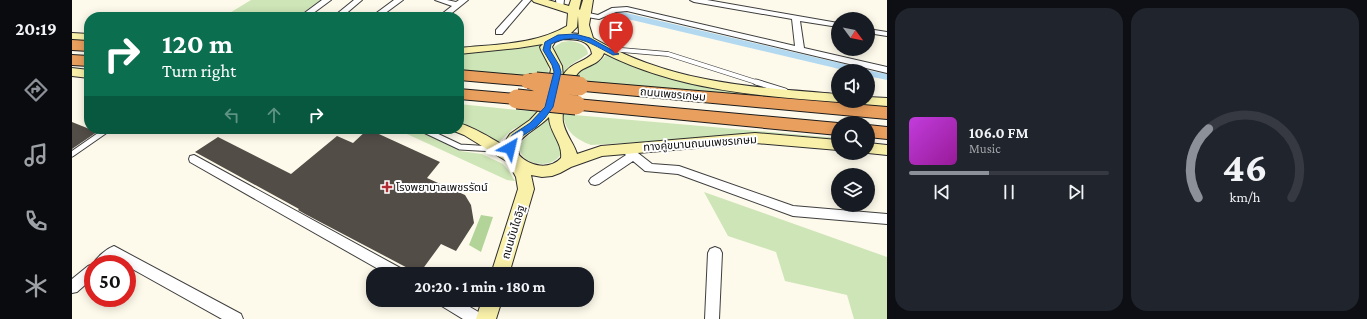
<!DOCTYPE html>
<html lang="en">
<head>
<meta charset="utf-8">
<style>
  :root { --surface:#171b24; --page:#20242c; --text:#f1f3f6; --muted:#9ea1a6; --line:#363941; --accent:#8c9099 }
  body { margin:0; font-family:"Crimson Pro","Noto Sans Thai",serif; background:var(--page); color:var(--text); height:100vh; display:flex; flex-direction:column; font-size:15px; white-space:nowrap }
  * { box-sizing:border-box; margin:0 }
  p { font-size:13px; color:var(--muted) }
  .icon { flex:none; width:22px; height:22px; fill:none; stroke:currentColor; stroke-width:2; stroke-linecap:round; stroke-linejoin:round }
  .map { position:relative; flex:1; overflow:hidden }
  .side { display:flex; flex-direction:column; gap:8px; padding:8px; background:#0d0f14; width:480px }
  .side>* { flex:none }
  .hud { position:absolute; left:12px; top:12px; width:380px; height:122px; border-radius:16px; box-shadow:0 2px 10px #0003; background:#0b6e4f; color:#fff; overflow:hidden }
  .needle { width:26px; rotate:122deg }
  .buttons { position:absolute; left:759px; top:12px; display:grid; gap:8px }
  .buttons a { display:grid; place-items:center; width:44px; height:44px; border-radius:50%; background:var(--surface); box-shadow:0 2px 10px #0003; font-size:20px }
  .speed { position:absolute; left:12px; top:255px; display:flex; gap:8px; font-size:20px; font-weight:700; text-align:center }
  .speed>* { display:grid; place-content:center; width:52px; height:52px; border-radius:50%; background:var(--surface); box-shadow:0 2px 10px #0003; line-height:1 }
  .speed .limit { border:6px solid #d22; background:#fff; color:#111 }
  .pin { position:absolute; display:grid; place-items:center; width:34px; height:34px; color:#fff; margin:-41px -17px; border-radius:50% 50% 50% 0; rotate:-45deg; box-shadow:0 0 4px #0007 }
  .pin .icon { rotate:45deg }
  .me { position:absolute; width:44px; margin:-22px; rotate:37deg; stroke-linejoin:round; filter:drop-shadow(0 0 3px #0008) }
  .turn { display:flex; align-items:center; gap:14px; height:84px; padding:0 12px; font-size:18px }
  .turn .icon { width:52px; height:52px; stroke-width:2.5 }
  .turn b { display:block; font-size:28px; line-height:34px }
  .lanes { display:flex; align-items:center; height:38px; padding:0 12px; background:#0003; justify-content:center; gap:20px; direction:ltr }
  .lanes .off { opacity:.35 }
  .side .tile { flex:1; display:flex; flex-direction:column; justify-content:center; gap:6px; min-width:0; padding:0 14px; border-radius:16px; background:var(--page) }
  .side .dial { align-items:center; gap:0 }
  .dial svg { height:104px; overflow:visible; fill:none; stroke:var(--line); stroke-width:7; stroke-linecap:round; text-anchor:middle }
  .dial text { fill:var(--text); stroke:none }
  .song { display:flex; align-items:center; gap:12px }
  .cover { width:48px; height:48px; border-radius:6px; background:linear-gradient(135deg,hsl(290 70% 55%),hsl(300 70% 35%)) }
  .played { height:4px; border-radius:2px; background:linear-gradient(90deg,var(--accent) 40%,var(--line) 40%) }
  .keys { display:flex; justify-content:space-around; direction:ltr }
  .side .tiles { flex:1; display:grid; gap:8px; grid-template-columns:repeat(2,1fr) }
  .trip { position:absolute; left:294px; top:267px; width:228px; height:40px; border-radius:16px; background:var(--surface); box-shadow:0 2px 10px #0003; font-weight:700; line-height:40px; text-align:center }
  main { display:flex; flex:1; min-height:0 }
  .tabs { display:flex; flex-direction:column; width:72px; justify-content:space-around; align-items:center; background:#090b0e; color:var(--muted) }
  .tabs .icon { width:28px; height:28px }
  .tabs .selected { color:var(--accent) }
  .tabs b { font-size:18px; color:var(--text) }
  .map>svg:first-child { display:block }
  .green { fill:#cee5b7 }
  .forest { fill:#b2d498 }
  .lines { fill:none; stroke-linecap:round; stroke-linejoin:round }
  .canal { fill:#b3d9f1; fill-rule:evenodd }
  .building { fill:#534d48 }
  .lane-far1-casing { stroke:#3e3e3e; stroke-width:5.5 }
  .lane-casing { stroke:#3e3e3e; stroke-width:7 }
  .street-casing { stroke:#3e3e3e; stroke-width:2 }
  .secondary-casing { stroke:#2d2d2d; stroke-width:2 }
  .highway-casing { stroke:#1c1c1c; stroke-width:2 }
  .lane-far1 { stroke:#fff; stroke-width:4 }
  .lane { stroke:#fff; stroke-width:5 }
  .street { fill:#fff; fill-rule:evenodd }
  .secondary { fill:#f9f1aa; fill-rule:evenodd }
  .highway { fill:#e99f5d; fill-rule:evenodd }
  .highway-bridge-far1-casing { stroke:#1c1c1c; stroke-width:16; stroke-linecap:butt }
  .highway-bridge-casing { stroke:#1c1c1c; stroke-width:21; stroke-linecap:butt }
  .highway-bridge-far1 { stroke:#e99f5d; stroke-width:15 }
  .highway-bridge { stroke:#e99f5d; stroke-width:19 }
  .route { fill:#1a73e8; stroke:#114b97 }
  .poi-dot { fill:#b02e33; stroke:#fff; stroke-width:1.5 }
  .labels { text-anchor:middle; stroke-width:4; stroke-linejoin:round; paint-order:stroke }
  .street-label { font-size:11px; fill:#0b0b0b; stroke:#fff }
  .poi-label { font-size:11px; fill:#0b0b0b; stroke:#fff; text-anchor:start }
</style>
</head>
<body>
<main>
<nav class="tabs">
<b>20:19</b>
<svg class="icon selected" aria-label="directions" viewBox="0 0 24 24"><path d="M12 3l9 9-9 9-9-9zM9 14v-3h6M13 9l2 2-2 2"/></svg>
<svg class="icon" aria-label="music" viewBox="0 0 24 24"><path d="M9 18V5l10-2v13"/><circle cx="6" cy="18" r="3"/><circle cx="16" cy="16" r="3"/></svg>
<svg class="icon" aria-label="phone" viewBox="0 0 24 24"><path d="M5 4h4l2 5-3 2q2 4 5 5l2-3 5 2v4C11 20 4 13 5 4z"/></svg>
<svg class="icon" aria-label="climate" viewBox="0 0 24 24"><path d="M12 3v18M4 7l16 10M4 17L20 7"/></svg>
</nav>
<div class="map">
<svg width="815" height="319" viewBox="0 0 815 319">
  <rect width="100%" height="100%" fill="#fdfaeb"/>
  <!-- green -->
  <path class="green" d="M179,0h70l-24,17h-74z
    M498,41c8,1 17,3 18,13l-19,12 -7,10 1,-11 -8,-13 -1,-5 8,-5z
    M470,44l-2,7 8,9 1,17 -90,-5v-18z
    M534,55c24,10 49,20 75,26 38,10 78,13 117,17l-134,-8 -81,-7 -10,-4 5,-8 22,-10z
    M387,104l79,8 -2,4 -9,7 -14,6 -14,13 -40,-20z
    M491,114l275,24v1l-72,-4 -175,10c-16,-6 -26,-14 -28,-31z
    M475,119l2,1 1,7 12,24c-6,21 -47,15 -42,-8z
    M324,129h20l44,22 22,3 21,10 6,7 6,10 -8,-1z
    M632,192l183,65v62h-33l-7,-24 -62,-14 -9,-29 -48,-16z"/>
  <!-- forest -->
  <path class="forest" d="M409,215l12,2 -12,35 -12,-7z"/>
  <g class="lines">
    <!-- canal -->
    <path class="canal" d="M546,11l243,57 5,2 21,4v6l-19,-4v-5h-20l-233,-55 -1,-2 1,-2z"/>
  </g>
  <!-- building -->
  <path class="building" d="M0,122l25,10 -25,17z
    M296,129l72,33 -13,16 38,17 6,10 3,18 -18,28 -15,-7 -22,30 -114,-60 -7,-4 1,-1 -104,-57 23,-15 73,37 46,-38 16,7z"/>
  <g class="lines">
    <!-- lane-far1 casing -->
    <g class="lane-far1-casing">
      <path id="lane-far1" d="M538,49l58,5 91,29"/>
    </g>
    <!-- lane casing -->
    <g class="lane-casing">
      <path id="lane" d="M684,82l29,9
        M350,129l38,18 34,2
        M0,154l36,-25"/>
    </g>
    <!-- street casing -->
    <g class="street-casing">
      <path id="street" d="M250,0h9l-23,17h-9z
        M282,0h8l-20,17h-9z
        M322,0h9l-23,17h-9z
        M363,0h12l9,2 3,-2h9l-21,17h-9l14,-11z
        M451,0h8l-29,34h-6v-4z
        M484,0h8l-1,8h-6z
        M618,0h17l131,23v4l-38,-6 4,27 83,19v6l-260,-62 -11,1 -17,7 -18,-3 -1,-2 4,-2 14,3 14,-7 15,-1 168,39 -3,-27 -98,-17z
        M796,29l19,3v4l-19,-3z
        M553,145l4,1 23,18 27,2 114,40 94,8v10l-94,-8 -115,-42 -33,-3 -12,-10 -34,23 -4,1 -4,-1 -2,-3 2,-3 35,-23 -6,-6 1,-3z
        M122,155l210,115 2,4h-19l-197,-112 -1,-3 1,-3z
        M42,246l127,68 2,5h-21l-95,-53v-2h-3l-9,-5 -5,5h-17c4,-7 13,-15 21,-18z
        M643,247l5,2 2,4 -3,66h-14l3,-66 2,-4z
        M21,264v14l-16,14 -5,1v-14l16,-13z
        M366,300h20l24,14 2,5h-21l-23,-14z"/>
    </g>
    <!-- secondary casing -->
    <g class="secondary-casing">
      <path id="secondary" d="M460,0h16l21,6 2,-6h10l-2,9 1,1 3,-10h10l-4,25 4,13c78,45 157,49 245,56v7h4l-4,1c-80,-6 -161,-12 -234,-49 -3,9 -13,12 -21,16 -12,6 -22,41 -20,53 2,12 11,21 14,32l24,-8 154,-13 83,7v10l-83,-7 -153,13 -31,11 -11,6 -8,3 -10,1 -11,-2 3,14 -25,85h-18l27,-85 -2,-12 -8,-15 -44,-27 -10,-4 -1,-2h6v-6c16,5 30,14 44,22l7,-11 20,-14 12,-13 6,-21 3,-17 -10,-19 -1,-3 3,-3 -25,4 -59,6v-6c36,-4 76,-3 108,-22l1,-13 -34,-11zM506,16l1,18 -8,-1 6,-6zM491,39c11,0 27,0 29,15 -9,9 -23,9 -29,22l-1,-10 -10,-19 3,-5zM477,117c0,15 14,26 12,41 -11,12 -31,9 -42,-3l-2,-10c6,-11 23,-18 32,-28z
        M0,33l17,1v6l-17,-1z
        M0,68l17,2v8l-17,-2z
        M796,97l19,1v8l-24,-2 -2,-3h7z
        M796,143l19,2v10l-19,-2z
        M410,300h20l-6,19h-20z"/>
    </g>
    <!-- highway casing -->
    <g class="highway-casing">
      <path id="highway" d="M0,40l17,1v10l-17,-1z
        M0,55l17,1v10l-17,-1z
        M387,70l69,6 6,1 2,4 -2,4 -6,1 -69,-6z
        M507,81l308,26v12l-314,-29 -2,-4 2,-4z
        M387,89l58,5 6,1 3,4 -3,4 -6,1 -58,-5z
        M504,99l262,24v12l-268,-26 -3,-4 3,-4z
        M796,125l19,2v12l-19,-2z"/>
    </g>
    <!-- lane-far1 -->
    <use href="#lane-far1" class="lane-far1"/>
    <!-- lane -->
    <use href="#lane" class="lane"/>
    <!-- street -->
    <use href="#street" class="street"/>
    <!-- secondary -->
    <use href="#secondary" class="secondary"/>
    <!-- highway -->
    <use href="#highway" class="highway"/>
    <!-- highway-bridge-far1 casing -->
    <g class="highway-bridge-far1-casing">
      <path id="highway-bridge-far1" d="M456,81l18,2"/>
    </g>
    <!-- highway-bridge casing -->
    <g class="highway-bridge-casing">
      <path id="highway-bridge" d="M464,82l43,4
        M445,99l59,6"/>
    </g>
    <!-- highway-bridge-far1 -->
    <use href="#highway-bridge-far1" class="highway-bridge-far1"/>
    <!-- highway-bridge -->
    <use href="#highway-bridge" class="highway-bridge"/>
  </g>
  <!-- route -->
  <path class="route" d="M503,34l15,4 29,16 -6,1c-22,-11 -37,-24 -62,-11l-1,6 9,15 2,7 -8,35 -8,11 -9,9 -18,12 -5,11h-7l-1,-2 7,-13 18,-12 15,-16 9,-35 -2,-7 -9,-15 2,-8 13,-7z"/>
  <!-- markers -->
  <path class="poi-dot" d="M313 181h4v4h4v4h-4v4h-4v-4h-4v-4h4z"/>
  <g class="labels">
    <!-- street labels -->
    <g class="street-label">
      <text transform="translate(601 94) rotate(5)" y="4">ถนนเพชรเกษม</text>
      <text transform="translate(628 143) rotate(-4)" y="4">ทางคู่ขนานถนนเพชรเกษม</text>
      <text transform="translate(441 232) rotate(-73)" y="4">ถนนบันไดอิฐ</text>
    </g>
    <!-- poi labels -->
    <g class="poi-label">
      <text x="324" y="191">โรงพยาบาลเพชรรัตน์</text>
    </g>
  </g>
</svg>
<div class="buttons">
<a><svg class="needle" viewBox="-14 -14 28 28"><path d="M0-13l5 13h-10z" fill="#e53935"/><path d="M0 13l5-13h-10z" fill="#9ea1a6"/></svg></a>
<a><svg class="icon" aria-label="sound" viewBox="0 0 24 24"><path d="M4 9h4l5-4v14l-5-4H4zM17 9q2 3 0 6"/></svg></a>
<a><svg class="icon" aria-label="search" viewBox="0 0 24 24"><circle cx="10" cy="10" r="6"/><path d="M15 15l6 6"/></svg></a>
<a><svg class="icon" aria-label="layers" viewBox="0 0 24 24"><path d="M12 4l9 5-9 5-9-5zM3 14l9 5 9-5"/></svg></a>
</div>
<div class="speed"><div class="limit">50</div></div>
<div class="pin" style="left:544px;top:54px;background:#d93025"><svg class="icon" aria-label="arrive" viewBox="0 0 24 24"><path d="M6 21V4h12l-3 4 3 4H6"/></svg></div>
<svg class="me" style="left:438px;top:148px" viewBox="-20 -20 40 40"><path d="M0-17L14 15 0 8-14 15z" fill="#1a73e8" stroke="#fff" stroke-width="4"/></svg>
<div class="trip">20:20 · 1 min · 180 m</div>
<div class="hud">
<div class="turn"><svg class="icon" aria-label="right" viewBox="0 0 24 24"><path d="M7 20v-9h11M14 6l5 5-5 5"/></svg><div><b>120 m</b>Turn right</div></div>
<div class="lanes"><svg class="icon off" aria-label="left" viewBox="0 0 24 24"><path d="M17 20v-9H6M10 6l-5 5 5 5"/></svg><svg class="icon off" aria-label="ahead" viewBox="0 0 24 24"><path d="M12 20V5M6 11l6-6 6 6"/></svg><svg class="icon" aria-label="right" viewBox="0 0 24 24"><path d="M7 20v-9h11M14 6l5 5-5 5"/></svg></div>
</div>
</div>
<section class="side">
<div class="tiles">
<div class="tile">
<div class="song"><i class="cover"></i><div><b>106.0 FM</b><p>Music</p></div></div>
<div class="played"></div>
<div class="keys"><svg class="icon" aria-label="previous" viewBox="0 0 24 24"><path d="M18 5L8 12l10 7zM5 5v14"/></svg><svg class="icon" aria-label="pause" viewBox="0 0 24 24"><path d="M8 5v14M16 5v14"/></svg><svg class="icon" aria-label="next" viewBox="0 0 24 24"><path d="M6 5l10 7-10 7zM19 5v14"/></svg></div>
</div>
<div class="tile dial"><svg viewBox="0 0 100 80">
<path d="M14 69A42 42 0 1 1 86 69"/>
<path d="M14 69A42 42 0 0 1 22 16" stroke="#8c9099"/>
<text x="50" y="56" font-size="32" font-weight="700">46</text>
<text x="50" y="72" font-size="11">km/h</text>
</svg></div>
</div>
</section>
</main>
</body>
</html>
